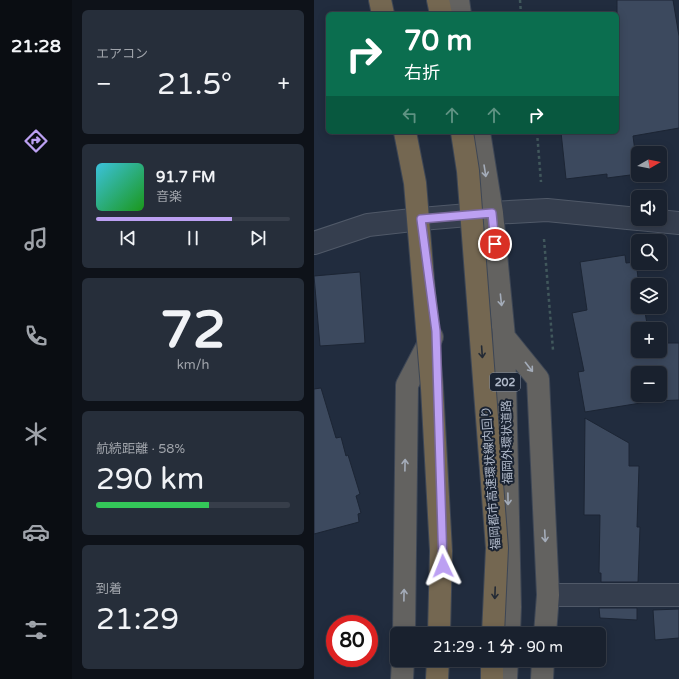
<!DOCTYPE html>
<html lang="ja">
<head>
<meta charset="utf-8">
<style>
  :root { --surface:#19212e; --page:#262e3a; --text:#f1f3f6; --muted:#9fa3aa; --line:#373e4a; --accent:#bca0f2 }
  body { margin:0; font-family:"Varela Round","Noto Sans JP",sans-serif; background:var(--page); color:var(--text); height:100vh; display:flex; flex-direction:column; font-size:15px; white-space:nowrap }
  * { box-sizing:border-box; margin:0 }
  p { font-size:13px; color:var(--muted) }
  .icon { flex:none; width:22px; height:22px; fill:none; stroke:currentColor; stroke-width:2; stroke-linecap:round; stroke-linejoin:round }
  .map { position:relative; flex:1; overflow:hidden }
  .details { display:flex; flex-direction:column; gap:10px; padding:10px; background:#0e1219; width:242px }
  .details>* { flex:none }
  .hud { position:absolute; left:12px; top:12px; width:293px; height:122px; border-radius:6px; box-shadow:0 2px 10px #0003,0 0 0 1px var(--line); background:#0b6e4f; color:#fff; overflow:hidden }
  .needle { width:26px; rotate:81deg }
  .controls { position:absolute; left:317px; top:146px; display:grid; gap:8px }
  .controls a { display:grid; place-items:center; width:36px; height:36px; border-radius:6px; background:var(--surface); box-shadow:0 2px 10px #0003,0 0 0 1px var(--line); font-size:20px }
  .speed { position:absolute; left:12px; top:615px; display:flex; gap:8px; font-size:20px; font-weight:700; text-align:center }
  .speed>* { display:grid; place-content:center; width:52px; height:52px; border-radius:50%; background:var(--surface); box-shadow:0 2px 10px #0003,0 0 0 1px var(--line); line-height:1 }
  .speed .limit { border:6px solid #d22; background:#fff; color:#111 }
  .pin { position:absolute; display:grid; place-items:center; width:34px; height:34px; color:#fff; margin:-17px; border:2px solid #fff; border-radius:50%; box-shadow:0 1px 4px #0007 }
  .me { position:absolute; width:44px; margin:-22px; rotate:358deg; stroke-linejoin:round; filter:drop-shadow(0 0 3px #0008) }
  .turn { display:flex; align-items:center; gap:14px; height:84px; padding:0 12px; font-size:18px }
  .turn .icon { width:52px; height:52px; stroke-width:2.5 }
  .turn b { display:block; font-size:28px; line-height:34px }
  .lanes { display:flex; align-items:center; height:38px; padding:0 12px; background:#0003; justify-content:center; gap:20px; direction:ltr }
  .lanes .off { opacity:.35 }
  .big { font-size:30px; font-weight:600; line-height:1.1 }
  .details .card { flex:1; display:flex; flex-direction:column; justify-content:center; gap:6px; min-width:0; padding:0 14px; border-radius:6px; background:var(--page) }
  .details .dial { align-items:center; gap:0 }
  .dial b { font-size:52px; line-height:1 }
  .song { display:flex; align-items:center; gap:12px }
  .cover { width:48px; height:48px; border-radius:6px; background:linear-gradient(135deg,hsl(190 70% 55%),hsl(120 70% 35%)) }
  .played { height:4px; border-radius:2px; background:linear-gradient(90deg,var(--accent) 70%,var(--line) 70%) }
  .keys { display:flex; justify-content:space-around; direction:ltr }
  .heat { display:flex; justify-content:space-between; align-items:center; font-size:22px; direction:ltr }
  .charge { height:6px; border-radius:3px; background:linear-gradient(90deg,#34c759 58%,var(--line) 0) }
  .trip { position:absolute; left:76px; top:627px; width:216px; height:40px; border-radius:6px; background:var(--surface); box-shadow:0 2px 10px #0003,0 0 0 1px var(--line); font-weight:600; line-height:40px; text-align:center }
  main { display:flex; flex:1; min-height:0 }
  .dock { display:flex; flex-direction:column; width:72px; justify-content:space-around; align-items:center; background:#0a0d12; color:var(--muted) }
  .dock .icon { width:28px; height:28px }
  .dock .active { color:var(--accent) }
  .dock b { font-size:18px; color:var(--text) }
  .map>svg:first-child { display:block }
  .building { fill:#3c495e; stroke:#1c2534; fill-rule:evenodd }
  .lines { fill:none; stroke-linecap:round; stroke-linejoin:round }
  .minor-casing { stroke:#505968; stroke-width:24 }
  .tertiary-casing { stroke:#505968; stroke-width:24 }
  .trunk-casing { stroke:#3d4655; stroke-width:24 }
  .motorway-casing { stroke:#3d4655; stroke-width:24 }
  .path { stroke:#41585c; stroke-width:2.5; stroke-dasharray:3 3; stroke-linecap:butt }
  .minor { stroke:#353e4e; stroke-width:22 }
  .tertiary { stroke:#353e4e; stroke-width:22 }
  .trunk { stroke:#636260; stroke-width:22 }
  .motorway { stroke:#746751; stroke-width:22 }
  .motorway-bridge-casing { stroke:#3d4655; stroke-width:24; stroke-linecap:butt }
  .motorway-bridge { stroke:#746751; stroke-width:22 }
  .oneway { stroke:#a4acb9 }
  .oneway2 { stroke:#232a35 }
  .route-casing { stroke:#7a689d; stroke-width:10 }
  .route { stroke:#bca0f2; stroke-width:7 }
  .labels { text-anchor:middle; stroke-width:4; stroke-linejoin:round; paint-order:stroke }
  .shield { fill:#1a2332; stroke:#838c9c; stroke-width:1 }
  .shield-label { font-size:11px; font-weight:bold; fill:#b0b9c9 }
  .street-label { font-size:12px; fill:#b0b9c9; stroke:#1a2332 }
</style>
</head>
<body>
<main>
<nav class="dock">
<b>21:28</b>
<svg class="icon active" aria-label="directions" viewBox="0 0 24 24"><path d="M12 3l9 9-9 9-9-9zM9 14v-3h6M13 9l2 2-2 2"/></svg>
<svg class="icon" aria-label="music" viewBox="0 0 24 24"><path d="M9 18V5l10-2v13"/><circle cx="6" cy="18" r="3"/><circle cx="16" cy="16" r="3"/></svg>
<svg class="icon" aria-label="phone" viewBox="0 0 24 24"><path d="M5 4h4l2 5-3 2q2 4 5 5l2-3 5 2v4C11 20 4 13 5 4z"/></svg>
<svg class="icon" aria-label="climate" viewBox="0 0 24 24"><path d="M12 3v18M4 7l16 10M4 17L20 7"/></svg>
<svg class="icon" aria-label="car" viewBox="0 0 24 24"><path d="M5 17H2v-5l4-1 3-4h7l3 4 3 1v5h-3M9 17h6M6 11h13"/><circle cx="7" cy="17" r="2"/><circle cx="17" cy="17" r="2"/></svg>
<svg class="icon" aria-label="filters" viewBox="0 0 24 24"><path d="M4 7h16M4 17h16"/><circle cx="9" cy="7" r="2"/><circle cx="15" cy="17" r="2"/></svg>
</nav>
<section class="details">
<div class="card"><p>エアコン</p>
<div class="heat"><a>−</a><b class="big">21.5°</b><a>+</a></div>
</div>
<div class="card">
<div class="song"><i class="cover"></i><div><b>91.7 FM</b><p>音楽</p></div></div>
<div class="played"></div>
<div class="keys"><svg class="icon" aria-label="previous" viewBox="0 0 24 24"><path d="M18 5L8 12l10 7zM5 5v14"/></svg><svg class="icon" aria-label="pause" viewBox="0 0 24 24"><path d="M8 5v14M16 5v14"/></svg><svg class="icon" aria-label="next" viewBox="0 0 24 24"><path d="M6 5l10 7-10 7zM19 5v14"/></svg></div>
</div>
<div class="card dial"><b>72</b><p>km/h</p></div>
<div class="card"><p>航続距離 · 58%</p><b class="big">290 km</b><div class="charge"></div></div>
<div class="card"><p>到着</p><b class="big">21:29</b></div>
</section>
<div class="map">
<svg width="365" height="679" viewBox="0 0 365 679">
  <rect width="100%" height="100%" fill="#212c3e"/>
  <!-- building -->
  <path class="building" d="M303,0h56l6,36v92l-46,8 5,38 -31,4v-4l-41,5 -5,-47h56z
    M311,255l1,8 10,-1 3,23 -1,22h6l4,22h-10v22h22v-8h19v57l-26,1 -68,11 -7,-40 6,-1 -12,-58 15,-3 -7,-48zM324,373h22v22h-22z
    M46,272l5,71 -45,3 -6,-70z
    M7,388l15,50 5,-1 5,19 2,-1 12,39 -4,2 5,17 -3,1 1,8 -45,12v-145z
    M271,418l44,25v23h10l-2,61h3l-2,55h-37v-9h-2l1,-58h-16z
    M285,608h38v12l-37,-2z
    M365,609v29l-24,2 -2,-30z"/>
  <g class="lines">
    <!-- minor casing -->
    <g class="minor-casing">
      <path id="minor" d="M234,595h131"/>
    </g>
    <!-- tertiary casing -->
    <g class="tertiary-casing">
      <path id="tertiary" d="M325,219l40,4
        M0,243l54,-18 53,-6 71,-6 55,-3 91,9"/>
    </g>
    <!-- trunk casing -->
    <g class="trunk-casing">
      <path id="trunk" d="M144,0l2,14
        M165,132l13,81 12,124 6,270 -1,27
        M190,337l34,42 10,216 -3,39
        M90,634l3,-249 25,-48
        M88,679l1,-19
        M192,679l1,-19
        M228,679l1,-19"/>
    </g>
    <!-- motorway casing -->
    <g class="motorway-casing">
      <path id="motorway" d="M66,0l3,14
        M124,0l3,14
        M123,679l1,-19
        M178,679v-19"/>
    </g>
    <!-- path -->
    <path class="path" d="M206,0l1,14
      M223,132l4,50
      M230,239l9,111"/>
    <!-- minor -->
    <use href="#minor" class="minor"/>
    <!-- tertiary -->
    <use href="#tertiary" class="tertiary"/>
    <!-- trunk -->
    <use href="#trunk" class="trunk"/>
    <!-- motorway -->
    <use href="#motorway" class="motorway"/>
    <!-- motorway-bridge casing -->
    <g class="motorway-bridge-casing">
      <path id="motorway-bridge" d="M91,132l10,51 17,205 9,163 -2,83
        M148,132l6,39 29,377 -4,86"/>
    </g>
    <!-- motorway-bridge -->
    <use href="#motorway-bridge" class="motorway-bridge"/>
  </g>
  <!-- one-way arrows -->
  <defs><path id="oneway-shaft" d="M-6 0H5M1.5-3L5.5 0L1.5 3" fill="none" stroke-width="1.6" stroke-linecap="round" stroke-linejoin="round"/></defs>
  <g class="oneway">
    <use href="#oneway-shaft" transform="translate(171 171) rotate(81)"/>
    <use href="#oneway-shaft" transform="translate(187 300) rotate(84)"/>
    <use href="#oneway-shaft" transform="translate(215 367) rotate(52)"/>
    <use href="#oneway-shaft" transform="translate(91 465) rotate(-89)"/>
    <use href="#oneway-shaft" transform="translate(194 499) rotate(89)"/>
    <use href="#oneway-shaft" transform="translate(231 536) rotate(87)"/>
    <use href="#oneway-shaft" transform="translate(90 595) rotate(-89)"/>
  </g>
  <g class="oneway2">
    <use href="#oneway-shaft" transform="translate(168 352) rotate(86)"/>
    <use href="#oneway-shaft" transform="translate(181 593) rotate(92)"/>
  </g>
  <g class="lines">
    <!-- route casing -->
    <g class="route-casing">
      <path id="route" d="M129,566l-7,-235 -15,-112 71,-6 3,31"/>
    </g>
    <!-- route -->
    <use href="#route" class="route"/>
  </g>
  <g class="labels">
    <!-- shield labels -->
    <rect class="shield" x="176" y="373" width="30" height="18" rx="3"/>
    <g class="shield-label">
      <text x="191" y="386">202</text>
    </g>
    <!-- street labels -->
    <g class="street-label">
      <text transform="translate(193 442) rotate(-91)" y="4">福岡外環状道路</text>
      <text transform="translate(177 478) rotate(-94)" y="4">福岡都市高速環状線内回り</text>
    </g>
  </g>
</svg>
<div class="controls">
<a><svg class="needle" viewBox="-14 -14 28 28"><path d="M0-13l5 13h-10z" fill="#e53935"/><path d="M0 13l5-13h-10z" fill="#9fa3aa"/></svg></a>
<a><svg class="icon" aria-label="sound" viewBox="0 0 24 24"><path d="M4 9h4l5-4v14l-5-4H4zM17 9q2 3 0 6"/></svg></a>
<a><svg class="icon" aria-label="search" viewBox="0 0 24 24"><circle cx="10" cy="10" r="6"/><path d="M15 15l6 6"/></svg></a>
<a><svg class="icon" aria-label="layers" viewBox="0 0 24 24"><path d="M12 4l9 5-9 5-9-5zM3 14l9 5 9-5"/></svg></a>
<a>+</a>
<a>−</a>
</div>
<div class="speed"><div class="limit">80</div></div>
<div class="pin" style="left:181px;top:244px;background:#d93025"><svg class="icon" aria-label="arrive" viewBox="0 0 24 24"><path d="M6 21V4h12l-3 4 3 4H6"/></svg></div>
<svg class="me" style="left:129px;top:566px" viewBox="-20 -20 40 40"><path d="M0-17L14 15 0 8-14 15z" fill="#bca0f2" stroke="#fff" stroke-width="4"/></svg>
<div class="trip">21:29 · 1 分 · 90 m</div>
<div class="hud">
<div class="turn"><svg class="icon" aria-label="right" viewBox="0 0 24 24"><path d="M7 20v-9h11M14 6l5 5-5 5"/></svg><div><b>70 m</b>右折</div></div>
<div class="lanes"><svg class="icon off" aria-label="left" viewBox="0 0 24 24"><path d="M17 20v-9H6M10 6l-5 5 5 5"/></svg><svg class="icon off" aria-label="ahead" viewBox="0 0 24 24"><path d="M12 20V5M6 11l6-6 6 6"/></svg><svg class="icon off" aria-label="ahead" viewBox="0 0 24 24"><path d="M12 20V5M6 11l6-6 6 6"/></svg><svg class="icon" aria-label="right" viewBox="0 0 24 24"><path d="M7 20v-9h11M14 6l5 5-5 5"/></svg></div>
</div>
</div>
</main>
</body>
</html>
